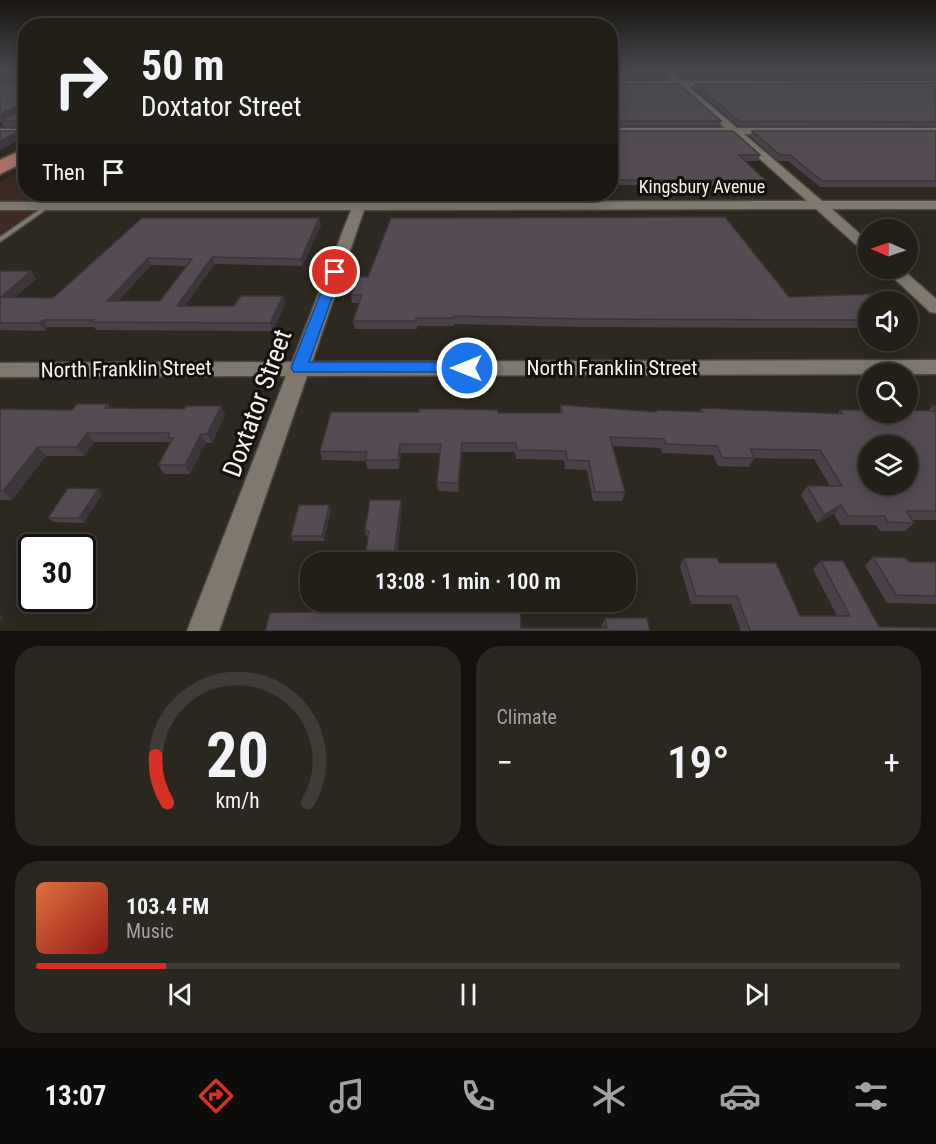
<!DOCTYPE html>
<html lang="en">
<head>
<meta charset="utf-8">
<style>
  :root { --surface:#221e18; --page:#2a2721; --text:#f1f3f6; --muted:#a2a2a2; --line:#3f3c37; --accent:#d93025 }
  body { margin:0; font-family:"Roboto Condensed",sans-serif; background:var(--page); color:var(--text); height:100vh; display:flex; flex-direction:column; font-size:22px; white-space:nowrap }
  * { box-sizing:border-box; margin:0 }
  p { font-size:20px; color:var(--muted) }
  .icon { flex:none; width:33px; height:33px; fill:none; stroke:currentColor; stroke-width:2; stroke-linecap:round; stroke-linejoin:round }
  .map { position:relative; height:631px; overflow:hidden }
  .sheet { display:flex; flex-direction:column; gap:15px; padding:15px; background:#13100d; flex:1 }
  .sheet>* { flex:none }
  .top-card { position:absolute; left:18px; top:18px; width:600px; height:183px; border-radius:24px; box-shadow:0 3px 15px #0003,0 0 0 2px var(--line); background:#221e18; color:var(--text); overflow:hidden }
  .needle { width:39px; rotate:272deg }
  .tools { position:absolute; left:858px; top:219px; display:grid; gap:12px }
  .tools a { display:grid; place-items:center; width:60px; height:60px; border-radius:50%; background:var(--surface); box-shadow:0 3px 15px #0003,0 0 0 2px var(--line); font-size:30px }
  .speed { position:absolute; left:18px; top:534px; display:flex; gap:12px; font-size:30px; font-weight:700; text-align:center }
  .speed>* { display:grid; place-content:center; width:78px; height:78px; border-radius:50%; background:var(--surface); box-shadow:0 3px 15px #0003,0 0 0 2px var(--line); line-height:1 }
  .speed .limit { border:3px solid #111; border-radius:9px; background:#fff; color:#111 }
  .pin { position:absolute; display:grid; place-items:center; width:51px; height:51px; color:#fff; margin:-26px; border:3px solid #fff; border-radius:50%; box-shadow:0 2px 6px #0007 }
  .me { position:absolute; width:66px; margin:-33px; rotate:270deg; stroke-linejoin:round; filter:drop-shadow(0 0 4px #0008) }
  .turn { display:flex; align-items:center; gap:21px; height:126px; padding:0 24px; font-size:27px }
  .turn .icon { width:78px; height:78px; stroke-width:2.5 }
  .turn b { display:block; font-size:42px; line-height:51px }
  .then { display:flex; align-items:center; height:57px; padding:0 24px; background:#0003; gap:12px; font-size:22px }
  .big { font-size:45px; font-weight:600; line-height:1.1 }
  .sheet .widget { flex:1; display:flex; flex-direction:column; justify-content:center; gap:9px; min-width:0; padding:0 21px; border-radius:24px; background:var(--page) }
  .sheet .dial { align-items:center; gap:0 }
  .dial svg { height:156px; overflow:visible; fill:none; stroke:var(--line); stroke-width:7; stroke-linecap:round; text-anchor:middle }
  .dial text { fill:var(--text); stroke:none }
  .song { display:flex; align-items:center; gap:18px }
  .cover { width:72px; height:72px; border-radius:9px; background:linear-gradient(135deg,hsl(20 70% 55%),hsl(0 70% 35%)) }
  .played { height:6px; border-radius:3px; background:linear-gradient(90deg,var(--accent) 15%,var(--line) 15%) }
  .keys { display:flex; justify-content:space-around; direction:ltr }
  .heat { display:flex; justify-content:space-between; align-items:center; font-size:33px; direction:ltr }
  .sheet .tiles { flex:1; display:grid; gap:15px; grid-template-columns:1fr 1fr }
  .widget:last-child { grid-column:span 2 }
  .trip { position:absolute; left:300px; top:552px; width:336px; height:60px; border-radius:24px; background:var(--surface); box-shadow:0 3px 15px #0003,0 0 0 2px var(--line); font-weight:600; line-height:60px; text-align:center }
  .tab-bar { display:flex; height:96px; justify-content:space-around; align-items:center; background:#0e0c0a; color:var(--muted) }
  .tab-bar .icon { width:42px; height:42px }
  .tab-bar .active { color:var(--accent) }
  .tab-bar b { font-size:27px; color:var(--text) }
  .map>svg:first-child { display:block }
  .commercial { fill:#3e2b26 }
  .lines { fill:none; stroke-linecap:round; stroke-linejoin:round }
  .lane-casing { stroke:#4b473f; stroke-width:3 }
  .street-casing { stroke:#4b473f; stroke-width:3 }
  .primary-casing { stroke:#4b473f; stroke-width:4 }
  .lane { fill:#7e786f; fill-rule:evenodd }
  .street { fill:#7e786f; fill-rule:evenodd }
  .primary { fill:#a87366; fill-rule:evenodd }
  .wall { fill:#494147; fill-rule:evenodd }
  .shaded-wall { fill:#3c353a }
  .building { fill:#554c53; stroke:#3c353a; stroke-width:1.5; fill-rule:evenodd }
  .route { fill:#1a73e8; stroke:#114b97; stroke-width:1.5 }
  .labels { text-anchor:middle; stroke-width:6; stroke-linejoin:round; paint-order:stroke }
  .far-street-label { font-size:18px; fill:#f5f2ec; stroke:#13110d }
  .street-label { font-size:21px; fill:#f5f2ec; stroke:#13110d }
  .near-street-label { font-size:26px; fill:#f5f2ec; stroke:#13110d }
</style>
</head>
<body>
<div class="map">
<svg width="936" height="631" viewBox="0 0 936 631">
  <rect width="100%" height="100%" fill="#2d2820"/>
  <!-- commercial -->
  <path class="commercial" d="M25,168l1,26h44l-70,50v-61z"/>
  <g class="lines">
    <!-- lane casing -->
    <g class="lane-casing">
      <path id="lane" d="M62,194h6l-68,48v-5z"/>
    </g>
    <!-- street casing -->
    <g class="street-casing">
      <path id="street" d="M661,70h8l14,11h253v4l-248,1 49,42h199v6h-192l78,67h114v8h-104l36,32v12l-5,-2 -47,-42 -452,1 -52,152 624,-2v14l-629,2 -88,255h-32l99,-255 -286,1v-14l292,-1 59,-152h-351v-8h354l4,-8h10l-1,8 440,-1 -75,-67h-122v-6h115l-46,-42h-69v-4l63,-1z
        M0,129h26v6h-26z
        M883,268h18l35,31v14l-6,-1z"/>
    </g>
    <!-- primary casing -->
    <g class="primary-casing">
      <path id="primary" d="M26,148v13l-26,13v-14z"/>
    </g>
    <!-- lane -->
    <use href="#lane" class="lane"/>
    <!-- street -->
    <use href="#street" class="street"/>
    <!-- primary -->
    <use href="#primary" class="primary"/>
  </g>
  <!-- wall -->
  <path class="wall" d="M0,70h26l-1,10h-25z
    M610,70l58,5 -1,4 -57,1z
    M673,70h263v9h-252z
    M26,83v46l-1,-2h-21l-3,-6z
    M936,83v43h-198l-44,-38 1,-4z
    M610,84l111,37 -2,5h-109z
    M610,131l150,24 -2,6h-14l21,19 -2,6 -153,-1z
    M752,131h184v56h-116l-32,-26h-10l-28,-25z
    M142,218h177l2,7 -19,41 -87,-2 -30,42h49l49,-10 2,8 -12,27 -177,-1 -2,-3h-46l-3,4 -45,-1v-59h31l5,8 -21,18 38,1zM151,265l36,1 -27,35h-42z
    M351,295l438,2 79,5v26l-285,-1 -129,-3v2h-37v3h-62l-2,-8 6,-18h-7z
    M908,313l7,7 -5,8h-2z
    M108,404l2,4 74,1 37,-3 4,9 -13,28h-6l-16,31h-26l-6,-9 13,-22 -1,-1h-76l-10,14h-38l-34,44h-12v-91l72,1z
    M561,405l94,7 1,-2 43,2 2,-4 137,6 2,-4 88,1 4,-5h4v114h-24l2,3 -9,8h-25l-4,-6h-36l-6,-11 -17,9 -16,-28 6,-9h23l-16,-27 -60,-1 -5,9 -31,-1 -5,-11 -51,-2 -1,-5 -48,-2 12,46 -3,9h-29l-6,-31 -22,-1 -1,-9 -48,-1 -1,-7h-53l-4,40 -20,-1 -1,-9 3,-29h-39l-2,16h-32l-1,-8 -44,-1 -2,-9 178,-38h62z
    M102,494l-18,29 -31,-1 -5,-4z
    M402,508l-5,47 1,7h-34l4,-22 -3,-9z
    M331,510l-7,31h-31l-2,-5z
    M873,557l36,5h27v42l-49,-1 -22,-37z
    M684,558l35,5 81,53h37l-24,-47 8,-8 58,66 57,4h-195l-10,-27h-40l-11,-38z
    M497,602h23l1,26h82l-1,-3 3,-7 45,13h-385l192,-19 40,1z
    M558,602h35l-1,2h-34z"/>
  <!-- shaded-wall -->
  <path class="shaded-wall" d="M24,103l2,6 -26,12v-7z
    M20,131l3,7 -23,12v-9z
    M319,218l2,7 -19,41 -1,-7z
    M212,257l3,7 -35,49 -3,-7z
    M148,258l3,7 -39,43 -5,-7z
    M31,271l5,8 -30,26 -5,-8z
    M283,296l2,8 -12,27 -3,-8z
    M43,320l5,7 -3,4 -6,-8z
    M221,406l4,9 -13,28 -5,-9z
    M87,433l7,9 -10,14 -7,-9z
    M201,434l5,9 -16,31 -5,-9z
    M462,443v9l-4,40v-9z
    M400,444l1,9 -2,16 -1,-9z
    M38,447l8,9 -34,44 -9,-9z
    M98,489l4,5 -18,29 -5,-5z
    M401,500l1,8 -7,54 -1,-7z
    M329,505l2,5 -7,31 -2,-5z
    M841,505l-7,9 -17,9 7,-8z
    M0,614l3,3 -3,5z"/>
  <!-- building -->
  <path class="building" d="M0,70h26v10l-3,-5h-23z
    M610,70h53l5,5 -58,1z
    M679,70h257v5h-251z
    M0,83h26v45l-3,-7h-23l24,-11v-7l-24,11z
    M936,83v39l-197,-1 -44,-37z
    M610,84h69l42,37h-111z
    M0,131h20l-20,10z
    M610,131h123l27,24h-21l26,25h-155z
    M752,131h184v50h-114l-32,-26h-10z
    M725,217l64,80 88,-3 6,6h10l2,2h-27v18l-284,-1 -130,-3 -1,2h-37v3h-63l9,-26h-11l7,-18h10l23,-59z
    M142,218h177l-18,41 -89,-2 -35,49h57l7,-10h42l-13,27 -179,-1 3,-2h-51l-4,3h-39v-52h31l-30,26 52,1zM148,258l44,1 -32,42h-53z
    M908,313l7,7h-7z
    M77,404h31l-3,4 79,1 2,-3h35l-14,28h-6l-16,31h-27l15,-27h-5l2,-5h-83l-10,14h-39l-35,44h-3v-82l72,1z
    M561,405l95,7v-2l46,2 -1,-4 142,6 -3,-4h28v2h40v-2l28,1 -4,-5h4v105h-30l8,12 -26,-1 -4,-6h-36l-7,-11 -17,10 -17,-29h35l-22,-36 -70,-1 4,9h-31l-6,-12 -51,-2 -2,-5 -54,-2 15,55h-30l-6,-31 -22,-1 -1,-9 -49,-1 -1,-7h-54l-4,40 -21,-1 4,-38h-41l-2,16h-33l2,-8 -47,-1 11,-39h88v-3h32l47,1v3h64zM868,446h40v38h-40z
    M68,488l30,1 -19,29h-31z
    M370,500h31l-7,55h3l-1,7 61,-1v1h-93l5,-31h-4z
    M299,505h30l-7,31h-31z
    M873,557l33,1 3,4h27v34l-40,-1z
    M684,558h33l2,5h57l24,53h50l-29,-55h22l36,66 57,1v3h-186l-13,-35h-41z
    M358,602h99l-1,10 41,1v-11h23l1,26h86l-2,-10h42l3,13h-385l5,-18 86,-2z"/>
  <!-- sky -->
  <linearGradient id="sky" x2="0" y2="1"><stop stop-color="#191612"/><stop offset="0.44" stop-color="#46484e"/><stop offset="1" stop-color="#46484e" stop-opacity="0"/></linearGradient>
  <rect width="936" height="158" fill="url(#sky)"/>
  <!-- route -->
  <path class="route" d="M335,268l6,4 -32,90h158l6,2 2,4 -2,4h-179l-3,-4 38,-96z"/>
  <g class="labels">
    <!-- far-street labels -->
    <g class="far-street-label">
      <text x="702" y="193">Kingsbury Avenue</text>
    </g>
    <!-- street labels -->
    <g class="street-label">
      <text x="612" y="375">North Franklin Street</text>
      <text transform="translate(126 369) rotate(-1)" y="7">North Franklin Street</text>
    </g>
    <!-- near-street labels -->
    <g class="near-street-label">
      <text transform="translate(257 403) rotate(-70)" y="9">Doxtator Street</text>
    </g>
  </g>
</svg>
<div class="tools">
<a><svg class="needle" viewBox="-14 -14 28 28"><path d="M0-13l5 13h-10z" fill="#e53935"/><path d="M0 13l5-13h-10z" fill="#a2a2a2"/></svg></a>
<a><svg class="icon" aria-label="sound" viewBox="0 0 24 24"><path d="M4 9h4l5-4v14l-5-4H4zM17 9q2 3 0 6"/></svg></a>
<a><svg class="icon" aria-label="search" viewBox="0 0 24 24"><circle cx="10" cy="10" r="6"/><path d="M15 15l6 6"/></svg></a>
<a><svg class="icon" aria-label="layers" viewBox="0 0 24 24"><path d="M12 4l9 5-9 5-9-5zM3 14l9 5 9-5"/></svg></a>
</div>
<div class="speed"><div class="limit">30</div></div>
<div class="pin" style="left:335px;top:272px;background:#d93025"><svg class="icon" aria-label="arrive" viewBox="0 0 24 24"><path d="M6 21V4h12l-3 4 3 4H6"/></svg></div>
<svg class="me" style="left:467px;top:368px" viewBox="-20 -20 40 40"><circle r="17" fill="#1a73e8" stroke="#fff" stroke-width="3"/><path d="M0-11L8 9 0 5-8 9z" fill="#fff"/></svg>
<div class="trip">13:08 · 1 min · 100 m</div>
<div class="top-card">
<div class="turn"><svg class="icon" aria-label="right" viewBox="0 0 24 24"><path d="M7 20v-9h11M14 6l5 5-5 5"/></svg><div><b>50 m</b>Doxtator Street</div></div>
<div class="then">Then<svg class="icon" aria-label="arrive" viewBox="0 0 24 24"><path d="M6 21V4h12l-3 4 3 4H6"/></svg></div>
</div>
</div>
<section class="sheet">
<div class="tiles">
<div class="widget dial"><svg viewBox="0 0 100 80">
<path d="M14 69A42 42 0 1 1 86 69"/>
<path d="M14 69A42 42 0 0 1 8 45" stroke="#d93025"/>
<text x="50" y="56" font-size="32" font-weight="700">20</text>
<text x="50" y="72" font-size="11">km/h</text>
</svg></div>
<div class="widget"><p>Climate</p>
<div class="heat"><a>−</a><b class="big">19°</b><a>+</a></div>
</div>
<div class="widget">
<div class="song"><i class="cover"></i><div><b>103.4 FM</b><p>Music</p></div></div>
<div class="played"></div>
<div class="keys"><svg class="icon" aria-label="previous" viewBox="0 0 24 24"><path d="M18 5L8 12l10 7zM5 5v14"/></svg><svg class="icon" aria-label="pause" viewBox="0 0 24 24"><path d="M8 5v14M16 5v14"/></svg><svg class="icon" aria-label="next" viewBox="0 0 24 24"><path d="M6 5l10 7-10 7zM19 5v14"/></svg></div>
</div>
</div>
</section>
<nav class="tab-bar">
<b>13:07</b>
<svg class="icon active" aria-label="directions" viewBox="0 0 24 24"><path d="M12 3l9 9-9 9-9-9zM9 14v-3h6M13 9l2 2-2 2"/></svg>
<svg class="icon" aria-label="music" viewBox="0 0 24 24"><path d="M9 18V5l10-2v13"/><circle cx="6" cy="18" r="3"/><circle cx="16" cy="16" r="3"/></svg>
<svg class="icon" aria-label="phone" viewBox="0 0 24 24"><path d="M5 4h4l2 5-3 2q2 4 5 5l2-3 5 2v4C11 20 4 13 5 4z"/></svg>
<svg class="icon" aria-label="climate" viewBox="0 0 24 24"><path d="M12 3v18M4 7l16 10M4 17L20 7"/></svg>
<svg class="icon" aria-label="car" viewBox="0 0 24 24"><path d="M5 17H2v-5l4-1 3-4h7l3 4 3 1v5h-3M9 17h6M6 11h13"/><circle cx="7" cy="17" r="2"/><circle cx="17" cy="17" r="2"/></svg>
<svg class="icon" aria-label="filters" viewBox="0 0 24 24"><path d="M4 7h16M4 17h16"/><circle cx="9" cy="7" r="2"/><circle cx="15" cy="17" r="2"/></svg>
</nav>
</body>
</html>
